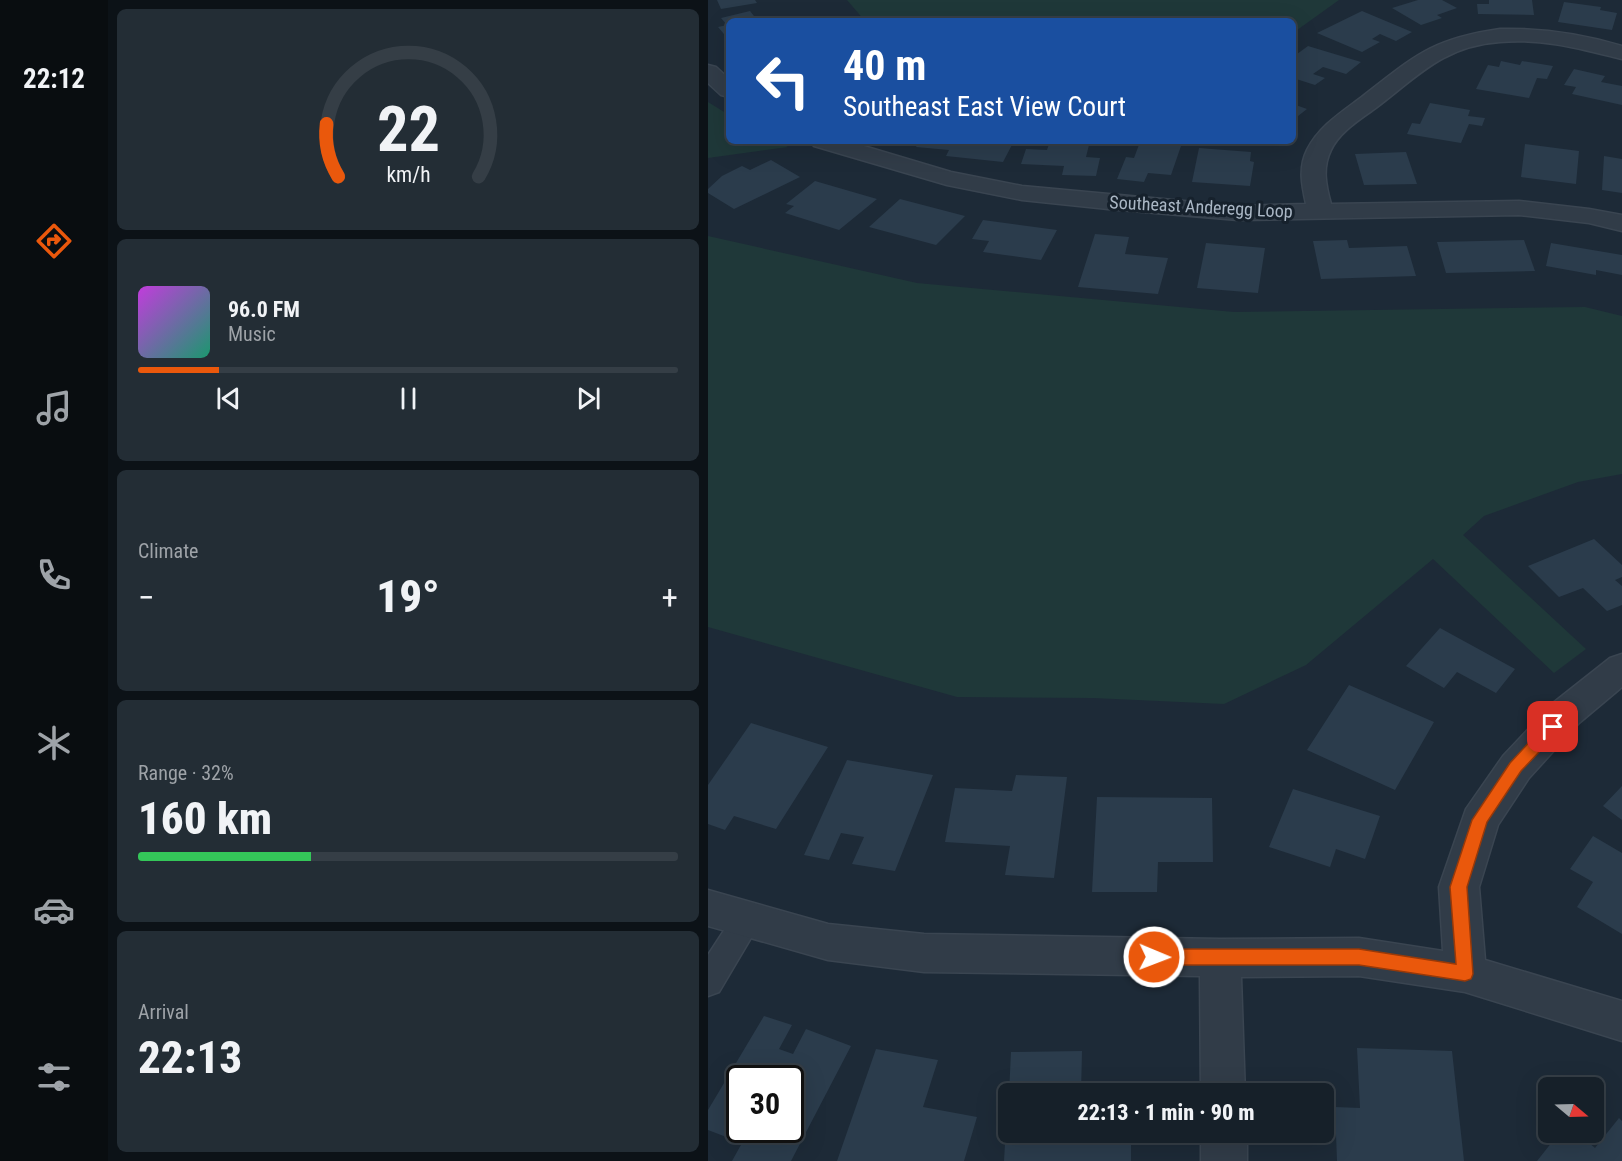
<!DOCTYPE html>
<html lang="en">
<head>
<meta charset="utf-8">
<style>
  :root { --surface:#162029; --page:#232d35; --text:#f1f3f6; --muted:#9ea3a8; --line:#353e46; --accent:#ea580c }
  body { margin:0; font-family:"Roboto Condensed",sans-serif; background:var(--page); color:var(--text); height:100vh; display:flex; flex-direction:column; font-size:22px; white-space:nowrap }
  * { box-sizing:border-box; margin:0 }
  p { font-size:20px; color:var(--muted) }
  .icon { flex:none; width:33px; height:33px; fill:none; stroke:currentColor; stroke-width:2; stroke-linecap:round; stroke-linejoin:round }
  .map { position:relative; flex:1; overflow:hidden }
  .drawer { display:flex; flex-direction:column; gap:9px; padding:9px; background:#0c1217; width:600px }
  .drawer>* { flex:none }
  .guide { position:absolute; left:18px; top:18px; width:570px; height:126px; border-radius:9px; box-shadow:0 6px 24px #0002,0 0 0 2px var(--line); background:#1a4fa0; color:#fff; overflow:hidden }
  .needle { width:39px; rotate:109deg }
  .buttons { position:absolute; left:830px; top:1077px; display:grid; gap:12px }
  .buttons a { display:grid; place-items:center; width:66px; height:66px; border-radius:9px; background:var(--surface); box-shadow:0 6px 24px #0002,0 0 0 2px var(--line); font-size:30px }
  .speed { position:absolute; left:18px; top:1065px; display:flex; gap:12px; font-size:30px; font-weight:700; text-align:center }
  .speed>* { display:grid; place-content:center; width:78px; height:78px; border-radius:50%; background:var(--surface); box-shadow:0 6px 24px #0002,0 0 0 2px var(--line); line-height:1 }
  .speed .limit { border:3px solid #111; border-radius:9px; background:#fff; color:#111 }
  .pin { position:absolute; display:grid; place-items:center; width:51px; height:51px; color:#fff; margin:-26px; border-radius:12px; box-shadow:0 3px 9px #0006 }
  .me { position:absolute; width:66px; margin:-33px; rotate:91deg; stroke-linejoin:round; filter:drop-shadow(0 0 4px #0008) }
  .turn { display:flex; align-items:center; gap:21px; height:126px; padding:0 18px; font-size:27px }
  .turn .icon { width:78px; height:78px; stroke-width:2.5 }
  .turn b { display:block; font-size:42px; line-height:51px }
  .big { font-size:45px; font-weight:800; line-height:1.1 }
  .drawer .card { flex:1; display:flex; flex-direction:column; justify-content:center; gap:9px; min-width:0; padding:0 21px; border-radius:9px; background:var(--page) }
  .drawer .dial { align-items:center; gap:0 }
  .dial svg { height:156px; overflow:visible; fill:none; stroke:var(--line); stroke-width:7; stroke-linecap:round; text-anchor:middle }
  .dial text { fill:var(--text); stroke:none }
  .song { display:flex; align-items:center; gap:18px }
  .cover { width:72px; height:72px; border-radius:9px; background:linear-gradient(135deg,hsl(290 70% 55%),hsl(160 70% 35%)) }
  .played { height:6px; border-radius:3px; background:linear-gradient(90deg,var(--accent) 15%,var(--line) 15%) }
  .keys { display:flex; justify-content:space-around; direction:ltr }
  .heat { display:flex; justify-content:space-between; align-items:center; font-size:33px; direction:ltr }
  .charge { height:9px; border-radius:4px; background:linear-gradient(90deg,#34c759 32%,var(--line) 0) }
  .trip { position:absolute; left:290px; top:1083px; width:336px; height:60px; border-radius:9px; background:var(--surface); box-shadow:0 6px 24px #0002,0 0 0 2px var(--line); font-weight:800; line-height:60px; text-align:center }
  main { display:flex; flex:1; min-height:0 }
  .menu { display:flex; flex-direction:column; width:108px; justify-content:space-around; align-items:center; background:#090d10; color:var(--muted) }
  .menu .icon { width:42px; height:42px }
  .menu .current { color:var(--accent) }
  .menu b { font-size:27px; color:var(--text) }
  .map>svg:first-child { display:block }
  .green { fill:#1f3839 }
  .building { fill:#2b3c4c; fill-rule:evenodd }
  .lines { fill:none; stroke-linecap:round; stroke-linejoin:round }
  .lane-casing { stroke:#3a4551; stroke-width:3 }
  .street-casing { stroke:#3a4551; stroke-width:3 }
  .lane { fill:#313c48; fill-rule:evenodd }
  .street { fill:#313c48; fill-rule:evenodd }
  .route { fill:#ea580c; stroke:#983908; stroke-width:1.5 }
  .labels { text-anchor:middle; stroke-width:6; stroke-linejoin:round; paint-order:stroke }
  .far-street-label { font-size:18px; fill:#aab7c5; stroke:#16212c }
</style>
</head>
<body>
<main>
<nav class="menu">
<b>22:12</b>
<svg class="icon current" aria-label="directions" viewBox="0 0 24 24"><path d="M12 3l9 9-9 9-9-9zM9 14v-3h6M13 9l2 2-2 2"/></svg>
<svg class="icon" aria-label="music" viewBox="0 0 24 24"><path d="M9 18V5l10-2v13"/><circle cx="6" cy="18" r="3"/><circle cx="16" cy="16" r="3"/></svg>
<svg class="icon" aria-label="phone" viewBox="0 0 24 24"><path d="M5 4h4l2 5-3 2q2 4 5 5l2-3 5 2v4C11 20 4 13 5 4z"/></svg>
<svg class="icon" aria-label="climate" viewBox="0 0 24 24"><path d="M12 3v18M4 7l16 10M4 17L20 7"/></svg>
<svg class="icon" aria-label="car" viewBox="0 0 24 24"><path d="M5 17H2v-5l4-1 3-4h7l3 4 3 1v5h-3M9 17h6M6 11h13"/><circle cx="7" cy="17" r="2"/><circle cx="17" cy="17" r="2"/></svg>
<svg class="icon" aria-label="filters" viewBox="0 0 24 24"><path d="M4 7h16M4 17h16"/><circle cx="9" cy="7" r="2"/><circle cx="15" cy="17" r="2"/></svg>
</nav>
<section class="drawer">
<div class="card dial"><svg viewBox="0 0 100 80">
<path d="M14 69A42 42 0 1 1 86 69"/>
<path d="M14 69A42 42 0 0 1 8 42" stroke="#ea580c"/>
<text x="50" y="56" font-size="32" font-weight="700">22</text>
<text x="50" y="72" font-size="11">km/h</text>
</svg></div>
<div class="card">
<div class="song"><i class="cover"></i><div><b>96.0 FM</b><p>Music</p></div></div>
<div class="played"></div>
<div class="keys"><svg class="icon" aria-label="previous" viewBox="0 0 24 24"><path d="M18 5L8 12l10 7zM5 5v14"/></svg><svg class="icon" aria-label="pause" viewBox="0 0 24 24"><path d="M8 5v14M16 5v14"/></svg><svg class="icon" aria-label="next" viewBox="0 0 24 24"><path d="M6 5l10 7-10 7zM19 5v14"/></svg></div>
</div>
<div class="card"><p>Climate</p>
<div class="heat"><a>−</a><b class="big">19°</b><a>+</a></div>
</div>
<div class="card"><p>Range · 32%</p><b class="big">160 km</b><div class="charge"></div></div>
<div class="card"><p>Arrival</p><b class="big">22:13</b></div>
</section>
<div class="map">
<svg width="914" height="1161" viewBox="0 0 914 1161">
  <rect width="100%" height="100%" fill="#1d2a37"/>
  <!-- green -->
  <path class="green" d="M139,0h492l-46,33v-12h-428z
    M0,102l21,13v26h48l11,6 -80,11z
    M0,236l209,47 317,29 351,-5 37,9v158l-44,8 -94,34 -21,19 123,114 -32,24 -121,-114 -127,106 -82,39 -131,-6 -136,-1 -249,-70z"/>
  <!-- building -->
  <path class="building" d="M9,0h38l2,3 -36,6z
    M710,0h24l15,8 -20,7 5,3 -21,7 -29,-17z
    M781,0h43l2,15 -56,-1 -1,-10h12z
    M856,2l37,5 -1,3 17,3 -5,17 -54,-8z
    M42,11l8,10h-29v19l-11,-13 9,-2 -6,-7z
    M654,11l50,21 -16,9 -16,-7 -8,5 8,3 -18,10 -45,-19z
    M600,46l53,16 -15,12 -23,-7 -10,7 12,4 -10,7 -22,-7v-21z
    M793,61l19,4 2,-4 31,5 -6,13 -10,-1 -8,20 -53,-9 12,-24 11,2z
    M866,69l31,7 -4,6 21,4v19l-50,-11 4,-7 -12,-2z
    M722,103l40,7 -2,6 17,2 -3,8 -13,-2 -8,19 -54,-9 5,-11 8,1z
    M585,104l14,5 -14,11z
    M211,141h95l-11,21 -57,-6 3,-6 -33,-3z
    M342,141h40l-4,16 14,1 -4,18 -34,-1 2,-9 -43,-2 5,-15 21,1z
    M432,142l41,4 -10,29 -23,-2 -4,9 -27,-3 9,-22 8,1z
    M817,144l54,7 -3,33 -55,-7z
    M491,148l52,4 -1,9 4,1 -4,24 -58,-4z
    M698,152l11,32 -53,1 -9,-31z
    M896,156l18,3v34l-20,-3z
    M63,160l29,17 -66,32 -26,-16v-4l14,-13 20,-10 8,4z
    M107,181l62,18 -38,31 -54,-17 9,-7 -8,-2z
    M192,199l65,17 -29,29 -67,-18z
    M275,220l74,10 -16,30 -58,-8 6,-11 -17,-2z
    M387,234l34,3 -4,17 43,4 -10,36 -80,-7z
    M639,240l2,8 58,-2 9,30 -95,3 -8,-38z
    M816,240l11,31 -89,2 -9,-31z
    M498,243l59,5 -7,45 -61,-5z
    M843,243l71,12v20l-26,-5v5l-50,-9z
    M886,539l28,26v12l-7,3 7,6v19l-15,6 -24,-23 -24,9 -31,-31z
    M732,628l75,41 -19,24 -39,-21 -13,16 -38,-22z
    M641,685l85,37 -39,68 -88,-40z
    M43,723l77,24 -52,82 -42,-13 -9,14 -17,-6v-39z
    M139,760l86,15 -38,96 -43,-7 12,-27 -23,-4 -12,27 -25,-5z
    M308,775l51,2 -13,101 -49,-3 5,-29 -65,-4 10,-54 57,3z
    M914,786v34l-19,-14z
    M585,789l87,27 -15,43 -29,-10 -6,18 -61,-20z
    M389,797l115,1 1,64h-55l-1,30h-65z
    M885,836l29,17v81l-45,-27 16,-25 -23,-13z
    M56,1016l28,9 -13,24 14,5 13,-25 45,17 -60,115h-59l10,-18 -34,-13v-20zM32,1078h50v52h-50z
    M649,1048l95,3 12,110h-127l-2,-54 25,1z
    M168,1049l62,11 -15,47 54,10 -13,44h-127z
    M374,1051l-1,43h-72l2,-42z
    M911,1118l3,3v40h-85l23,-29h16l19,16z
    M298,1126l2,6h123v29h-127z"/>
  <g class="lines">
    <!-- lane casing -->
    <g class="lane-casing">
      <path id="lane" d="M38,908l10,4 5,9 -42,71 -11,4v-41l28,-43z"/>
    </g>
    <!-- street casing -->
    <g class="street-casing">
      <path id="street" d="M792,29c42,-1 82,5 122,17v13c-41,-10 -79,-21 -122,-17 -56,4 -81,33 -123,65 -16,12 -37,24 -46,43 -9,18 -5,36 0,54l188,-3 70,8 33,6v16l-33,-8 -70,-8 -281,5 -130,-11 -86,-9 -75,-15 -133,-39 -4,-5h37l104,31 71,14 216,20 68,-2c-4,-18 -8,-36 1,-54 12,-24 35,-38 56,-54 52,-40 68,-57 137,-67z
        M0,65l8,2 13,12v18l-8,-2 -13,-12z
        M914,654v33l-43,36 -50,55 -31,47 -19,62 6,73 137,41v40l-157,-49 -106,-16 -118,1 4,117h-44l-1,-118 -276,-4 -96,-12 -120,-34v-36l120,34 96,10 296,5 139,-1 84,13 -4,-64 27,-78 37,-53 50,-53 57,-45z
        M493,1132h46v29h-46z"/>
    </g>
    <!-- lane -->
    <use href="#lane" class="lane"/>
    <!-- street -->
    <use href="#street" class="street"/>
  </g>
  <!-- route -->
  <path class="route" d="M845,721l6,1 2,5 -2,4 -38,40 -34,51 -20,65 6,87 -2,5 -6,2 -106,-16h-205l-6,-2 -2,-6 2,-5 6,-3h205l97,15 -6,-77 22,-67 38,-57 38,-41z"/>
  <g class="labels">
    <!-- far-street labels -->
    <g class="far-street-label">
      <text transform="translate(493 207) rotate(3)" y="6">Southeast Anderegg Loop</text>
    </g>
  </g>
</svg>
<div class="buttons">
<a><svg class="needle" viewBox="-14 -14 28 28"><path d="M0-13l5 13h-10z" fill="#e53935"/><path d="M0 13l5-13h-10z" fill="#9ea3a8"/></svg></a>
</div>
<div class="speed"><div class="limit">30</div></div>
<div class="pin" style="left:845px;top:727px;background:#d93025"><svg class="icon" aria-label="arrive" viewBox="0 0 24 24"><path d="M6 21V4h12l-3 4 3 4H6"/></svg></div>
<svg class="me" style="left:446px;top:957px" viewBox="-20 -20 40 40"><circle r="17" fill="#ea580c" stroke="#fff" stroke-width="3"/><path d="M0-11L8 9 0 5-8 9z" fill="#fff"/></svg>
<div class="trip">22:13 · 1 min · 90 m</div>
<div class="guide">
<div class="turn"><svg class="icon" aria-label="left" viewBox="0 0 24 24"><path d="M17 20v-9H6M10 6l-5 5 5 5"/></svg><div><b>40 m</b>Southeast East View Court</div></div>
</div>
</div>
</main>
</body>
</html>
